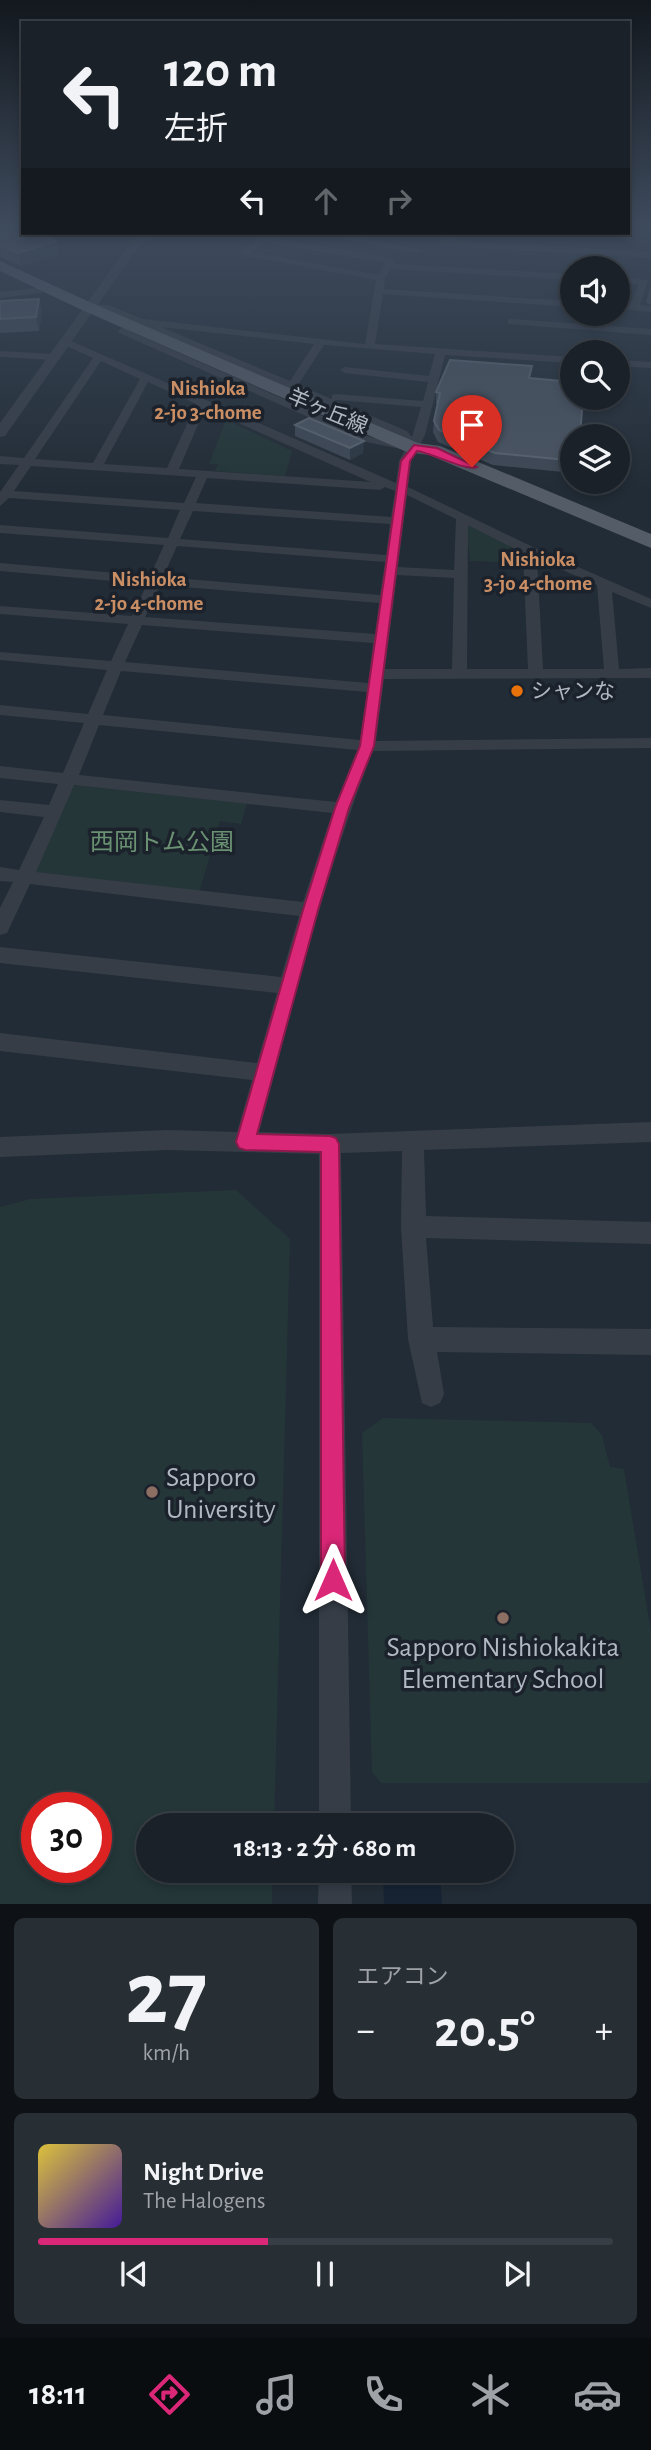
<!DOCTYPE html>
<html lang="ja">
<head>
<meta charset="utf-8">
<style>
  :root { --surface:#1a2128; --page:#272e34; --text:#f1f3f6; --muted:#9fa3a8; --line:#383e45; --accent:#db2777 }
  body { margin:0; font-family:"Alegreya Sans","Noto Sans JP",sans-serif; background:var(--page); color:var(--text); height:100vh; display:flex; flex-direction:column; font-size:26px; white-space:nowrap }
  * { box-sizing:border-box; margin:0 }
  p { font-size:23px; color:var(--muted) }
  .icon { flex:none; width:38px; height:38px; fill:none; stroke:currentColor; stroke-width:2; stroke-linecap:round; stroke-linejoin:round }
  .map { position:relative; height:1904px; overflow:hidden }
  .details { display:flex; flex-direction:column; gap:14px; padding:14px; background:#0e1216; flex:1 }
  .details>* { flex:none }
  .hud { position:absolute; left:21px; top:21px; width:609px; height:214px; border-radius:0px; box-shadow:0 4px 10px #0003,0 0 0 2px var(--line); background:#1a2128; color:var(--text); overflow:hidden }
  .controls { position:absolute; left:560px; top:256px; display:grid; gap:14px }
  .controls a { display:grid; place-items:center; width:70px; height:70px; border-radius:50%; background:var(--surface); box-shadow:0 4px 10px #0003,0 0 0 2px var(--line); font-size:35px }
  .speed { position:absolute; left:21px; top:1792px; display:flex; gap:14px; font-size:35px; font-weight:700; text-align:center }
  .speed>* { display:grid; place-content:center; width:91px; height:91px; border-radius:50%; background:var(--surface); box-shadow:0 4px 10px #0003,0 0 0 2px var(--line); line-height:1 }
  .speed .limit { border:10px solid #d22; background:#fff; color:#111 }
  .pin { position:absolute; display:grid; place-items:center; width:60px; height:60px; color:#fff; margin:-72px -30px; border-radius:50% 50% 50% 0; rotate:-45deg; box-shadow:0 0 7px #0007 }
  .pin .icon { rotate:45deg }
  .me { position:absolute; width:77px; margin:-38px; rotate:0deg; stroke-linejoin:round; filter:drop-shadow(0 0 5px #0008) }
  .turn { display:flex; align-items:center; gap:24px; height:147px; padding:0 28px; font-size:32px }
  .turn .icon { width:91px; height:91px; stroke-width:2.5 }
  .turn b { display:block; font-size:49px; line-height:60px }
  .lanes { display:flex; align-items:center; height:66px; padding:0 28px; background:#0003; justify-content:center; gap:35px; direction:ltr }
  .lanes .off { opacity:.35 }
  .big { font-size:52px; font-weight:600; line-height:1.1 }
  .details .widget { flex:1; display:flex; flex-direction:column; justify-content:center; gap:10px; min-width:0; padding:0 24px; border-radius:10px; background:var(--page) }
  .details .dial { align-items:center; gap:0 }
  .dial b { font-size:91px; line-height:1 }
  .song { display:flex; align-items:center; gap:21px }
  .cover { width:84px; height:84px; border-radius:10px; background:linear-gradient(135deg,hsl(50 70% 55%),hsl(260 70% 35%)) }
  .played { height:7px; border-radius:4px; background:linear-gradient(90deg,var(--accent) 40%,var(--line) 40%) }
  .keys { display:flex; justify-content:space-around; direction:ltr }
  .heat { display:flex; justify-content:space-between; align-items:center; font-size:38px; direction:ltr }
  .details .tiles { flex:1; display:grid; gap:14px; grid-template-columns:1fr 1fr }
  .widget:last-child { grid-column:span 2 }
  .trip { position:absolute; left:136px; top:1813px; width:378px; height:70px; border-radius:35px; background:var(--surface); box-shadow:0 4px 10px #0003,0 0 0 2px var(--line); font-weight:600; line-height:70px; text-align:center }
  .tabs { display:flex; height:112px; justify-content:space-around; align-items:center; background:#0a0d10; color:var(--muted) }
  .tabs .icon { width:49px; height:49px }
  .tabs .current { color:var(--accent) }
  .tabs b { font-size:32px; color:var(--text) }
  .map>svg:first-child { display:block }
  .green { fill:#243638; fill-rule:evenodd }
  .water { fill:#172333 }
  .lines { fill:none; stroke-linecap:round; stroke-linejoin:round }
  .minor { fill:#363d47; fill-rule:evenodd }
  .tertiary { fill:#363d47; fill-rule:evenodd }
  .primary { fill:#545c67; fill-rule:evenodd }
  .wall { fill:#3e4855 }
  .shaded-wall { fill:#2d3844 }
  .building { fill:#4a5461; stroke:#5a6470; stroke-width:2 }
  .route { fill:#db2777; stroke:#8e194d; stroke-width:2 }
  .food-dot { fill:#e8710a; stroke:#1b222c; stroke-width:2.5 }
  .education-dot { fill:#8d6e63; stroke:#1b222c; stroke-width:2.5 }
  .labels { text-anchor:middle; stroke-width:7; stroke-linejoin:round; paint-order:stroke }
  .far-neighbourhood-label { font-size:21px; font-weight:bold; fill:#ca8e65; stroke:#1b222c }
  .far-street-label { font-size:21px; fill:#b0b8c3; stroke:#1b222c }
  .far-poi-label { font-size:21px; fill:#b0b8c3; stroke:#1b222c; text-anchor:start }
  .park-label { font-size:24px; fill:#6a9272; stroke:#1b222c }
  .near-poi-label { font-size:28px; fill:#b0b8c3; stroke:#1b222c; text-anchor:start }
</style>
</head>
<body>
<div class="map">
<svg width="651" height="1904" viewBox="0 0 651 1904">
  <rect width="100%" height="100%" fill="#222c36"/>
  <!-- green -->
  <path class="green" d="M226,420l66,31 -7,25 -70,-5 3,-7h-9z
    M466,522l54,26 2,15 -52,-2z
    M72,785l175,18 -6,21 -21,-3 -21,72 -166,-19z
    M236,1190l54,49 -16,586h-125v46h123v33h-272v-697l30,-8zM37,1808h59v59h-59z
    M383,1418l208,5 11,12 8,32 14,2 27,163v147l-4,4h-266l-9,-11 -10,-339z"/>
  <!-- water -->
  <path class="water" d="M383,1871h57l2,33h-58z"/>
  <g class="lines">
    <!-- minor -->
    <path class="minor" d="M267,233h9l-5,5 120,20 4,3 -1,3 178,10v6l-181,-11 -6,9 -1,11 188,12v6l-189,-13 -8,50 197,13v6l-127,-8 -20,80 -14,26 -3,26 127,61 116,51v9l-39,-16 7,77 32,-1v10l-267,1 -8,62 275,-3v10l-278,3c-49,124 -79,253 -114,381l71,2 321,-12v20l-227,8 2,66 225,6v22l-225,-6 7,89 218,2v26l-214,-3 7,42 -4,9 -9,4 -9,-4 -14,-64 -7,-112 1,-76 -61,2 10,672h-32v-671l-151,-4 -168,7v-20l168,-7 69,2 15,-52 -252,-29v-18l257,30 20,-70 -277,-30v-16l281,30 18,-61 -269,-32 -23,49 -7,2v-27l13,-26 -13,-1v-14l19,3 25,-53 -44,-5v-12l49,5 9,-21 -58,-6v-12l63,7 21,-50 -84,-8v-10l88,9 19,-44 -107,-10v-8l111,9 17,-37 -128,-10v-8l132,10 15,-32 -147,-13v-8l150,13 14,-31 -164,-12v-8l168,13 12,-28 -171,-12 -9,8v-14l19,-27 -19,-1v-8l24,2 69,-100 -33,-15 -1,-2 5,-3 332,145 3,-22 6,-11 -43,-9 -245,-109 9,-8h6l2,2 -5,5 241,106 35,6 -6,-8 -293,-124 -23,-4 5,-3 20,1 35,14 222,25 11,-64 -136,-25v-4zM265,242l121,21 -8,12 -127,-23zM161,327l153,17 -24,37zM324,345l111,9 -6,22 -84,-9 -5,3 5,3 83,9 -5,19 -87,-7 -4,1v4l-34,-14zM101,361l39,18 -47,84 -58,-4zM148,382l48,22 -29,64 -63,-4zM334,400h2l85,7 -9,30 -5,-6zM205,408l163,73 3,1 -192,-13zM31,466l165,11 -12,26 -170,-12zM207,478l173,12 5,-3 10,4 -4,26 -195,-14zM407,495l49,24 -2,51 -56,-3zM193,511l197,13 -4,31 -206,-16zM468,525l55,28 5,116h-61zM177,546l208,16 -5,33 -217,-18zM537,559l60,26 7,84h-61zM397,575l57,3 -2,91h-67zM160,585l219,18 -4,31 -230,-17zM142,625l231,18 -5,40 -243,-21zM121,671l246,21 -7,48 -257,-25zM99,725l258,25 -21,52 -257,-27zM74,785l258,28 -29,89 -267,-30z
      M314,233h17l91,17 -4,3z
      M457,233h10l-15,8 199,11v6l-210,-12 -4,-3z
      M618,277l30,3 -8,25 11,1v6l-33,-3v-6l12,1 9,-20 -21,-1z
      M38,288l5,3 -2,2 -41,5v-6z
      M511,319l140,10v6l-143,-11v-4z
      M0,351l53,3 5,3 -5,3 -53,-3z
      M618,360l33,2v6l-33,-2z
      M319,1871h32l1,33h-34z"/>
    <!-- tertiary -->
    <path class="tertiary" d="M144,233h11l-18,16 -132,187 -5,1v-14l129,-178z"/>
    <!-- primary -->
    <path class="primary" d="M0,261l94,43 324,139 22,3 211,88v14l-222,-93 -22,-3 -325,-142 -82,-39z"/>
  </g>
  <!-- wall -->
  <path class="wall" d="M0,226l59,28 -38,12 -21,-9z
    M651,285v19l-5,-1z
    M39,299l3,13 -3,19 -39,2v-32z
    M530,378l42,58v31l-8,-1 -1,6 -70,-7 -55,-23 -5,-10 1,-11 4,-17h-2v-12z
    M295,425l68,28 -13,7 -55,-24z"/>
  <!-- shaded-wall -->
  <path class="shaded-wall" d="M56,241l3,13 -38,12 -3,-13z
    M39,299l3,13 -3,19 -3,-14z
    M364,441l-1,12 -13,7v-12z"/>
  <!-- building -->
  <path class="building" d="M5,225h9l9,3v5h12l21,8 -38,12 -18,-8v-19z
    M39,299l-3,18 -36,2v-18z
    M450,360l82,6 -3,12 43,4v15h11l-3,39h-8v19h-6v5l-71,-7 -56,-23 -5,-9 6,-28 -4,-1z
    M309,418l55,23 -14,7 -55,-23z"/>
  <!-- sky -->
  <linearGradient id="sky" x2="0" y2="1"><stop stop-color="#13181e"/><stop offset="0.46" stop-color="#3e4b5d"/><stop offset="1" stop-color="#3e4b5d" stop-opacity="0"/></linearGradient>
  <rect width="651" height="491" fill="url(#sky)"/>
  <!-- route -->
  <path class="route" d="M414,445l23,3 40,19c-9,5 -45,-14 -60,-16l-7,10 -36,285 -25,62 -31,102 -61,224 73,2 6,2 3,6 6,436 -4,8 -8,4 -9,-4 -3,-8v-428l-76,-2 -6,-2 -3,-6 67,-232 32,-102 25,-62 41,-285z"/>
  <!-- markers -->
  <circle class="food-dot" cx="517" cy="691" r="7"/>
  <g class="education-dot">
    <circle cx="152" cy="1492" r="7"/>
    <circle cx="503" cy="1618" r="7"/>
  </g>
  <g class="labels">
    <!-- far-neighbourhood labels -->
    <g class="far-neighbourhood-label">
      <text x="208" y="395">Nishioka<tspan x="208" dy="24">2-jo 3-chome</tspan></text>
      <text x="538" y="566">Nishioka<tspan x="538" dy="24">3-jo 4-chome</tspan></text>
      <text x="149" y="586">Nishioka<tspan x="149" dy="24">2-jo 4-chome</tspan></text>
    </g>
    <!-- far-street labels -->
    <g class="far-street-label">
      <text transform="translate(328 411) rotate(23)" y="7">羊ヶ丘線</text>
    </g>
    <!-- far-poi labels -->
    <g class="far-poi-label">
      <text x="531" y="698">シャンな</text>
    </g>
    <!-- park labels -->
    <g class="park-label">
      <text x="162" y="850">西岡トム公園</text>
    </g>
    <!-- near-poi labels -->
    <g class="near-poi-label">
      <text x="166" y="1486">Sapporo<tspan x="166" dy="32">University</tspan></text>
      <text x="503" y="1656" text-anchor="middle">Sapporo Nishiokakita<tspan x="503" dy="32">Elementary School</tspan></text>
    </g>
  </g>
</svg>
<div class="controls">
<a><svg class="icon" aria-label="sound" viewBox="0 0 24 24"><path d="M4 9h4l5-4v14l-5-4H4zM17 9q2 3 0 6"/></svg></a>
<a><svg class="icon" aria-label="search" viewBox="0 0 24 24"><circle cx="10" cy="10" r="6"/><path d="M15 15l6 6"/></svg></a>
<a><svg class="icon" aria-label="layers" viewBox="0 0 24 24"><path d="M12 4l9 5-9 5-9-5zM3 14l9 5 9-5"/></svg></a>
</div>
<div class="speed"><div class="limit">30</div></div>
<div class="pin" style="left:472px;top:467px;background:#d93025"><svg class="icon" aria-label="arrive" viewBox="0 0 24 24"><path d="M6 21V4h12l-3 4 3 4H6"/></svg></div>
<svg class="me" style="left:333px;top:1580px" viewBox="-20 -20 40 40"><path d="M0-17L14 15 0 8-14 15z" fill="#db2777" stroke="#fff" stroke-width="4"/></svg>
<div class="trip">18:13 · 2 分 · 680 m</div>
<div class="hud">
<div class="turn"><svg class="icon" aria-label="left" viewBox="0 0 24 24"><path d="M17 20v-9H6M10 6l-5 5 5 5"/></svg><div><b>120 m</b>左折</div></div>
<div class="lanes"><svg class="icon" aria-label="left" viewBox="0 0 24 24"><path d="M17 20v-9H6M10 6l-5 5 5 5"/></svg><svg class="icon off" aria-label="ahead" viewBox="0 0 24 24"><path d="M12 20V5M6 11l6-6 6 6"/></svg><svg class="icon off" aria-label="right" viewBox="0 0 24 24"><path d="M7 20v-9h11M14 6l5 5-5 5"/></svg></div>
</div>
</div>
<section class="details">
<div class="tiles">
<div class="widget dial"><b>27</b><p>km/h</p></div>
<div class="widget"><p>エアコン</p>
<div class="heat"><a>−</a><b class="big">20.5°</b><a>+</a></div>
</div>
<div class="widget">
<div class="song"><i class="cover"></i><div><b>Night Drive</b><p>The Halogens</p></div></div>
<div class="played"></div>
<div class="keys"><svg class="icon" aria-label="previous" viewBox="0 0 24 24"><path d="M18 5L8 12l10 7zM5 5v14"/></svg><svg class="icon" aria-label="pause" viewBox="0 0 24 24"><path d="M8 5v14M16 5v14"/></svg><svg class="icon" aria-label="next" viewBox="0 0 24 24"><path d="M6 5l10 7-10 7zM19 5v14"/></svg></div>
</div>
</div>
</section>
<nav class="tabs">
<b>18:11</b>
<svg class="icon current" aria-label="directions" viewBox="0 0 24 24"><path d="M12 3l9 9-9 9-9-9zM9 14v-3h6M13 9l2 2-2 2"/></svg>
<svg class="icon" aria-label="music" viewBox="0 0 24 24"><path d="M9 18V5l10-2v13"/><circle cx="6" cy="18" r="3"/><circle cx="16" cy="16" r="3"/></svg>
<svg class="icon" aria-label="phone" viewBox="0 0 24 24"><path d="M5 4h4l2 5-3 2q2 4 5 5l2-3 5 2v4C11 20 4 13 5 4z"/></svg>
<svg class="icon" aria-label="climate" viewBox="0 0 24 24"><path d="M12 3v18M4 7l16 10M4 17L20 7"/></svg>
<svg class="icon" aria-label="car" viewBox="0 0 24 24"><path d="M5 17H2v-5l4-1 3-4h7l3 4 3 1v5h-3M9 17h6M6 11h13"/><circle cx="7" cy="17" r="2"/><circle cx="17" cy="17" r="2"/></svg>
</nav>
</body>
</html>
